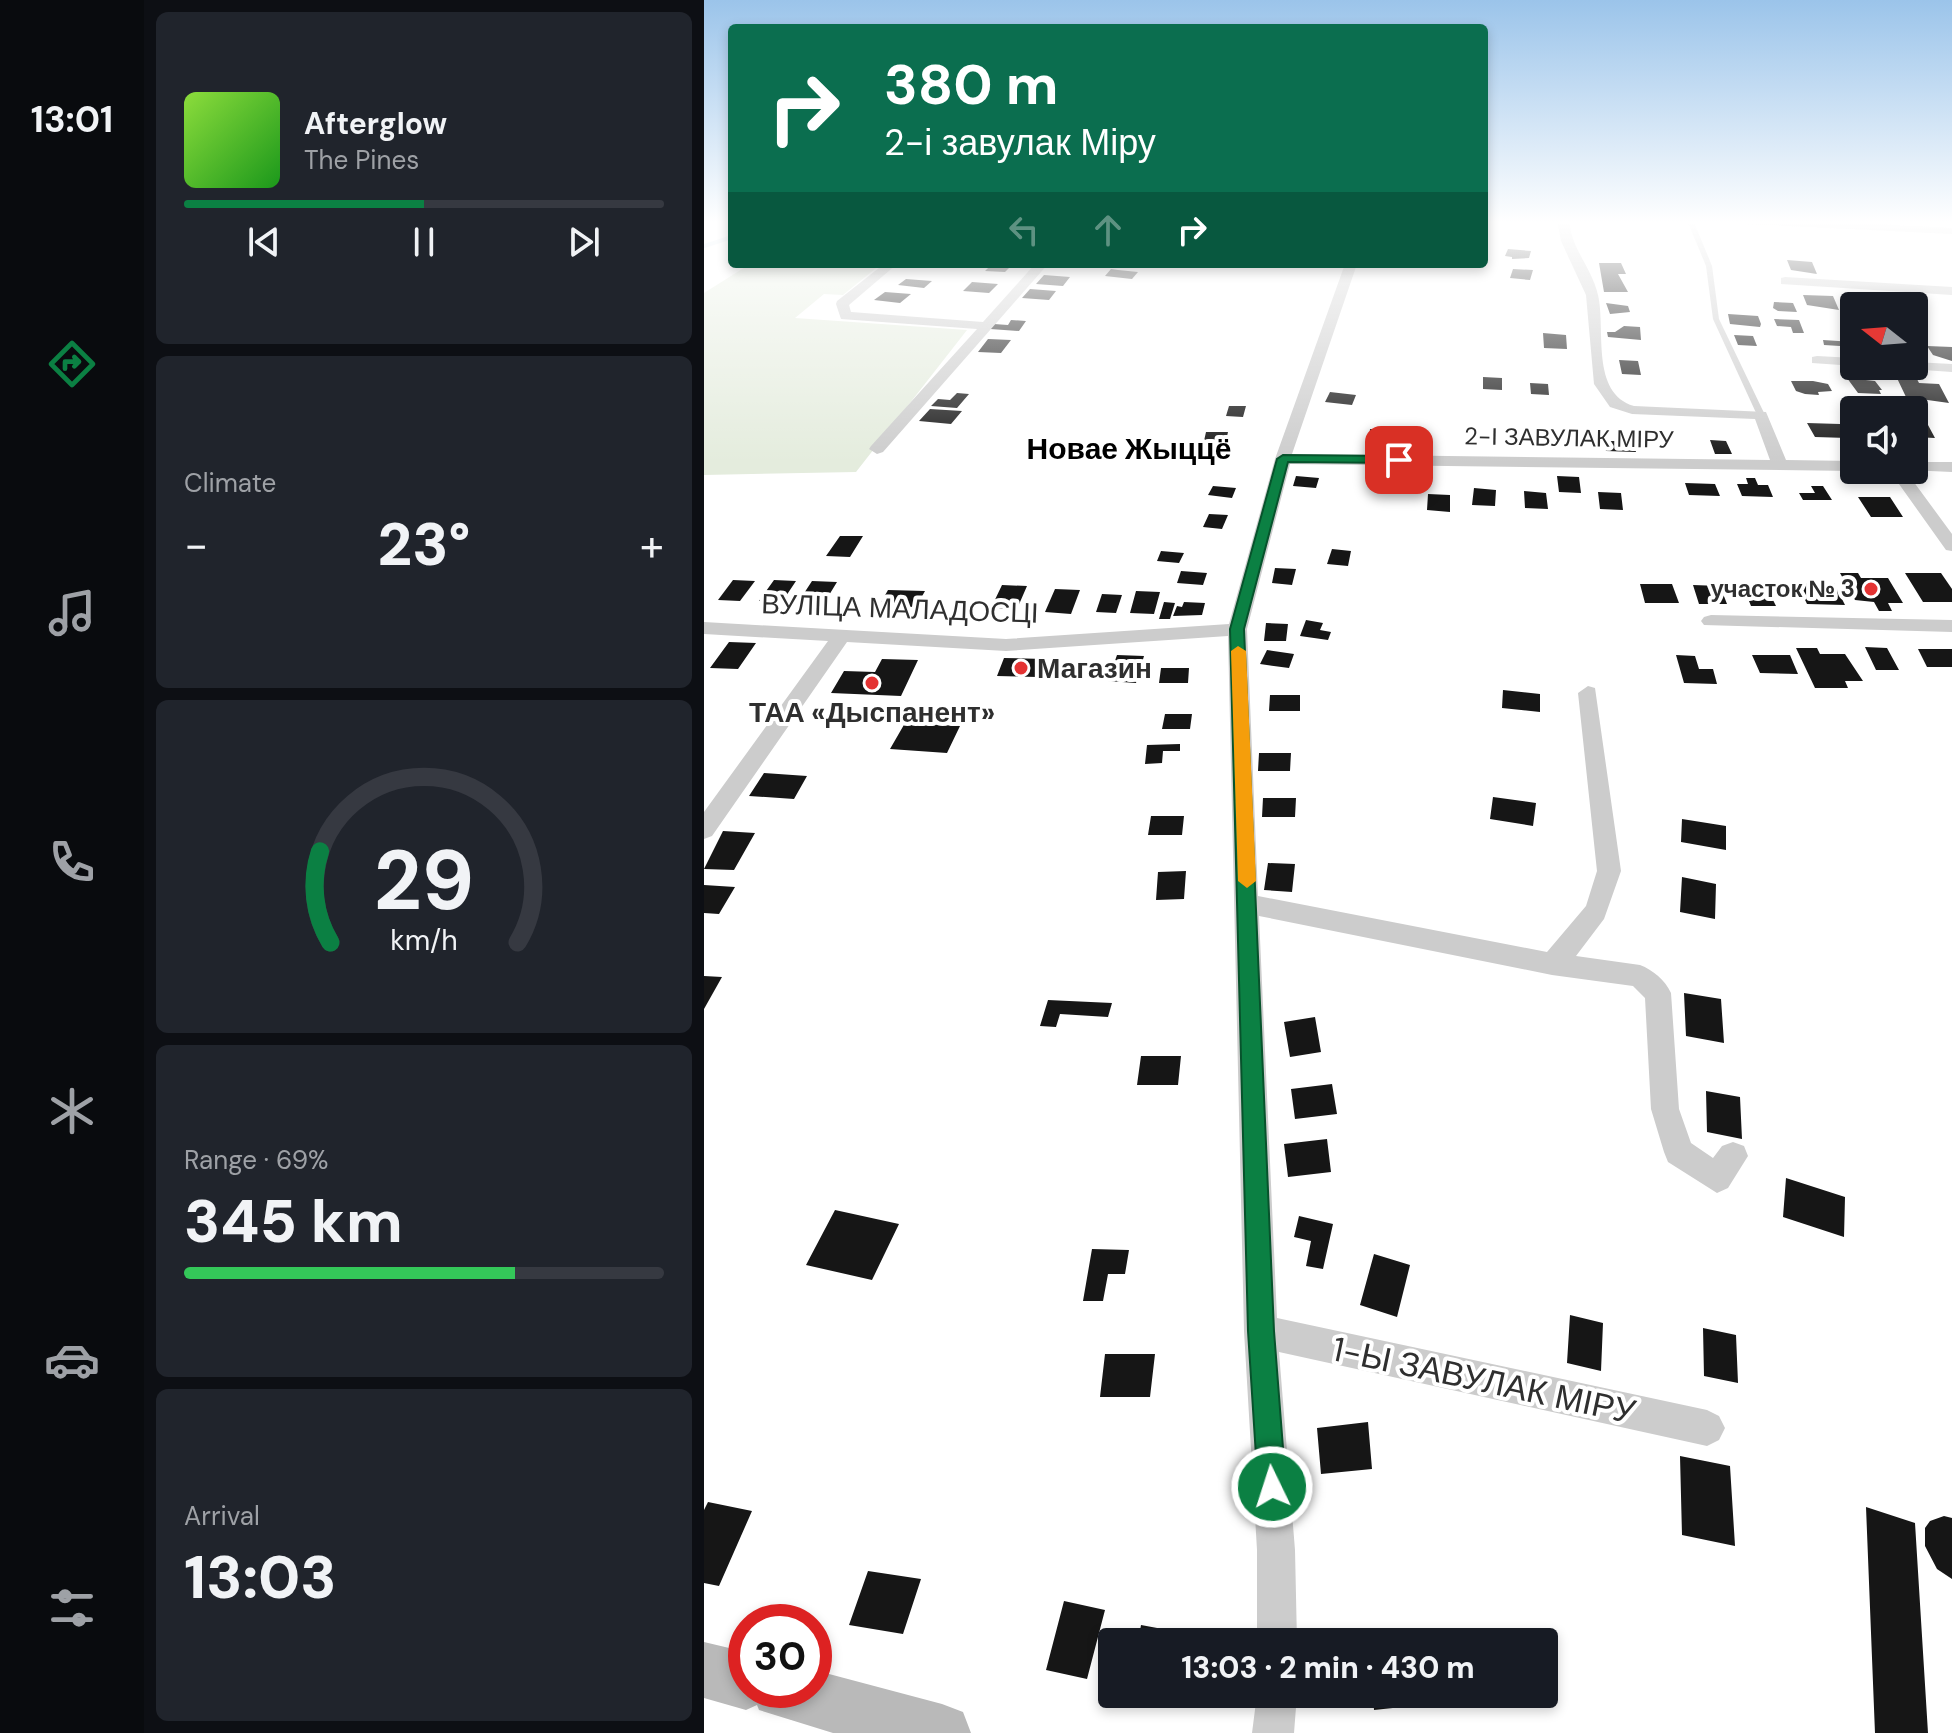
<!DOCTYPE html>
<html lang="en">
<head>
<meta charset="utf-8">
<style>
  :root { --surface:#171b24; --page:#20242c; --text:#f1f3f6; --muted:#9ea1a6; --line:#363941; --accent:#0b8043 }
  body { margin:0; font-family:"DM Sans",sans-serif; background:var(--page); color:var(--text); height:100vh; display:flex; flex-direction:column; font-size:30px; white-space:nowrap }
  * { box-sizing:border-box; margin:0 }
  p { font-size:26px; color:var(--muted) }
  .icon { flex:none; width:44px; height:44px; fill:none; stroke:currentColor; stroke-width:2; stroke-linecap:round; stroke-linejoin:round }
  .map { position:relative; flex:1; overflow:hidden }
  .sheet { display:flex; flex-direction:column; gap:12px; padding:12px; background:#0d0f14; width:560px }
  .sheet>* { flex:none }
  .hud { position:absolute; left:24px; top:24px; width:760px; height:244px; border-radius:8px; box-shadow:0 4px 12px #0003; background:#0b6e4f; color:#fff; overflow:hidden }
  .needle { width:52px; rotate:287deg }
  .tools { position:absolute; left:1136px; top:292px; display:grid; gap:16px }
  .tools a { display:grid; place-items:center; width:88px; height:88px; border-radius:8px; background:var(--surface); box-shadow:0 4px 12px #0003; font-size:40px }
  .speed { position:absolute; left:24px; top:1604px; display:flex; gap:16px; font-size:40px; font-weight:700; text-align:center }
  .speed>* { display:grid; place-content:center; width:104px; height:104px; border-radius:50%; background:var(--surface); box-shadow:0 4px 12px #0003; line-height:1 }
  .speed .limit { border:12px solid #d22; background:#fff; color:#111 }
  .pin { position:absolute; display:grid; place-items:center; width:68px; height:68px; color:#fff; margin:-34px; border-radius:16px; box-shadow:0 4px 12px #0006 }
  .me { position:absolute; width:88px; margin:-44px; rotate:356deg; stroke-linejoin:round; filter:drop-shadow(0 0 6px #0008) }
  .turn { display:flex; align-items:center; gap:28px; height:168px; padding:0 24px; font-size:36px }
  .turn .icon { width:104px; height:104px; stroke-width:2.5 }
  .turn b { display:block; font-size:56px; line-height:68px }
  .lanes { display:flex; align-items:center; height:76px; padding:0 24px; background:#0003; justify-content:center; gap:40px; direction:ltr }
  .lanes .off { opacity:.35 }
  .big { font-size:60px; font-weight:800; line-height:1.1 }
  .sheet .card { flex:1; display:flex; flex-direction:column; justify-content:center; gap:12px; min-width:0; padding:0 28px; border-radius:12px; background:var(--page) }
  .sheet .dial { align-items:center; gap:0 }
  .dial svg { height:208px; overflow:visible; fill:none; stroke:var(--line); stroke-width:7; stroke-linecap:round; text-anchor:middle }
  .dial text { fill:var(--text); stroke:none }
  .song { display:flex; align-items:center; gap:24px }
  .cover { width:96px; height:96px; border-radius:12px; background:linear-gradient(135deg,hsl(90 70% 55%),hsl(120 70% 35%)) }
  .played { height:8px; border-radius:4px; background:linear-gradient(90deg,var(--accent) 50%,var(--line) 50%) }
  .keys { display:flex; justify-content:space-around; direction:ltr }
  .heat { display:flex; justify-content:space-between; align-items:center; font-size:44px; direction:ltr }
  .charge { height:12px; border-radius:6px; background:linear-gradient(90deg,#34c759 69%,var(--line) 0) }
  .trip { position:absolute; left:394px; top:1628px; width:460px; height:80px; border-radius:8px; background:var(--surface); box-shadow:0 4px 12px #0003; font-weight:800; line-height:80px; text-align:center }
  main { display:flex; flex:1; min-height:0 }
  .menu { display:flex; flex-direction:column; width:144px; justify-content:space-around; align-items:center; background:#090b0e; color:var(--muted) }
  .menu .icon { width:56px; height:56px }
  .menu .on { color:var(--accent) }
  .menu b { font-size:36px; color:var(--text) }
  .map>svg:first-child { display:block }
  .green { fill:#e4ecdd }
  .lines { fill:none; stroke-linecap:round; stroke-linejoin:round }
  .stream { stroke:#c9dcec; stroke-width:4 }
  .building { fill:#161616 }
  .lane { fill:#ccc; fill-rule:evenodd }
  .street { fill:#ccc; fill-rule:evenodd }
  .secondary { fill:#b9b9b9; fill-rule:evenodd }
  .route { fill:#0b8043; stroke:#07532c; stroke-width:2 }
  .slow { fill:#f59e0b }
  .poi-dot { fill:#e43333; stroke:#fff; stroke-width:3 }
  .labels { text-anchor:middle; stroke-width:8; stroke-linejoin:round; paint-order:stroke }
  .far-street-label { font-size:24px; fill:#2f2f2f; stroke:#fff }
  .far-poi-label { font-size:24px; font-weight:bold; fill:#2f2f2f; stroke:#fff; text-anchor:end }
  .street-label { font-size:28px; fill:#2f2f2f; stroke:#fff }
  .poi-label { font-size:28px; font-weight:bold; fill:#2f2f2f; stroke:#fff; text-anchor:start }
  .far-district-label { font-size:30px; font-weight:bold; fill:#000; stroke:#fff }
  .near-street-label { font-size:34px; fill:#2f2f2f; stroke:#fff }
</style>
</head>
<body>
<main>
<nav class="menu">
<b>13:01</b>
<svg class="icon on" aria-label="directions" viewBox="0 0 24 24"><path d="M12 3l9 9-9 9-9-9zM9 14v-3h6M13 9l2 2-2 2"/></svg>
<svg class="icon" aria-label="music" viewBox="0 0 24 24"><path d="M9 18V5l10-2v13"/><circle cx="6" cy="18" r="3"/><circle cx="16" cy="16" r="3"/></svg>
<svg class="icon" aria-label="phone" viewBox="0 0 24 24"><path d="M5 4h4l2 5-3 2q2 4 5 5l2-3 5 2v4C11 20 4 13 5 4z"/></svg>
<svg class="icon" aria-label="climate" viewBox="0 0 24 24"><path d="M12 3v18M4 7l16 10M4 17L20 7"/></svg>
<svg class="icon" aria-label="car" viewBox="0 0 24 24"><path d="M5 17H2v-5l4-1 3-4h7l3 4 3 1v5h-3M9 17h6M6 11h13"/><circle cx="7" cy="17" r="2"/><circle cx="17" cy="17" r="2"/></svg>
<svg class="icon" aria-label="filters" viewBox="0 0 24 24"><path d="M4 7h16M4 17h16"/><circle cx="9" cy="7" r="2"/><circle cx="15" cy="17" r="2"/></svg>
</nav>
<section class="sheet">
<div class="card">
<div class="song"><i class="cover"></i><div><b>Afterglow</b><p>The Pines</p></div></div>
<div class="played"></div>
<div class="keys"><svg class="icon" aria-label="previous" viewBox="0 0 24 24"><path d="M18 5L8 12l10 7zM5 5v14"/></svg><svg class="icon" aria-label="pause" viewBox="0 0 24 24"><path d="M8 5v14M16 5v14"/></svg><svg class="icon" aria-label="next" viewBox="0 0 24 24"><path d="M6 5l10 7-10 7zM19 5v14"/></svg></div>
</div>
<div class="card"><p>Climate</p>
<div class="heat"><a>−</a><b class="big">23°</b><a>+</a></div>
</div>
<div class="card dial"><svg viewBox="0 0 100 80">
<path d="M14 69A42 42 0 1 1 86 69"/>
<path d="M14 69A42 42 0 0 1 10 34" stroke="#0b8043"/>
<text x="50" y="56" font-size="32" font-weight="700">29</text>
<text x="50" y="72" font-size="11">km/h</text>
</svg></div>
<div class="card"><p>Range · 69%</p><b class="big">345 km</b><div class="charge"></div></div>
<div class="card"><p>Arrival</p><b class="big">13:03</b></div>
</section>
<div class="map">
<svg width="1248" height="1733" viewBox="0 0 1248 1733">
  <rect width="100%" height="100%" fill="#fff"/>
  <!-- green -->
  <path class="green" d="M46,264h131l-38,31 -19,-1 -29,24 172,12 -111,142 -152,3v-182z"/>
  <g class="lines">
    <!-- stream -->
    <path class="stream" d="M0,246l28,-9"/>
  </g>
  <!-- building -->
  <path class="building" d="M804,249l23,2 -2,7 -17,1v-2l-7,-1z
    M1083,260l25,2 5,12 -26,-4z
    M895,263h22l5,11h-8l10,18h-24z
    M288,264h21l-8,8 -20,-1z
    M407,269l7,1 20,2 -6,7 -27,-3z
    M809,269l20,1 -3,10 -20,-2z
    M340,275l26,2 -7,9 -27,-2z
    M202,279l26,2 -8,7 -26,-3z
    M268,282l26,2 -9,9 -26,-2z
    M326,289l26,2 -7,9 -27,-2z
    M181,292l26,2 -11,9 -26,-3z
    M1099,295l30,1 6,14 -32,-5z
    M1147,295l29,2 5,9h-28z
    M1070,302l19,1 4,9 -19,-1 -5,-3z
    M902,303l22,3 2,6 -20,2z
    M1024,314l30,2 3,8 -1,3 -30,-3z
    M1070,319l25,1 5,13h-11l-2,-6 -14,-1z
    M307,320l15,1 -7,10 -29,-2 4,-5 14,1z
    M920,326l16,1 1,13 -33,-3 -1,-5h8z
    M839,333l23,2 1,14 -23,-1z
    M1030,335l19,1 4,10 -19,-1z
    M284,339l23,1 -10,13 -23,-1z
    M1119,340l31,2v10l-12,-1 -2,-5 -16,-1z
    M1223,346l25,1v14l-19,-6z
    M915,360l19,1 3,14 -19,-1z
    M1192,376l20,1 3,6 20,1 10,19 -43,-6z
    M779,377l19,1v12l-19,-1z
    M1143,378l28,3 7,9h-3l2,4 -23,-1z
    M1087,381h22l15,3 4,7 -14,1 1,3 -14,-1 -9,-3z
    M826,383l18,1 1,11 -18,-1z
    M626,392l26,3 -4,10 -27,-3z
    M253,393l12,1 -12,14 -26,-2 7,-7 12,1z
    M525,406h17l-3,11 -17,-1z
    M226,409l32,2 -11,13 -32,-3z
    M1103,423l33,1 8,14 -33,-1z
    M1210,424l14,1 7,13 -21,-1z
    M666,429l29,1v16h-30z
    M857,431l21,1 1,14 -21,-1z
    M502,432h22l-2,9h-22z
    M1006,440l16,1 6,13h-17z
    M900,441h29l3,11 -30,-1z
    M592,476l23,2 -3,10 -23,-2z
    M853,476l22,1 2,16 -22,-1z
    M1042,478h9l3,7h10l5,12 -31,-1 -5,-12h11z
    M981,483l30,1 5,12 -31,-1z
    M509,486l23,2 -4,10 -24,-3z
    M1107,486h12l9,14h-29l-4,-7h16z
    M770,488l22,2 -1,16 -23,-1z
    M820,491l22,2 2,16 -23,-1z
    M894,492l23,1 2,17 -23,-1z
    M724,494l22,1v17l-23,-2z
    M1154,497h32l13,20h-32z
    M505,514l19,1 -6,14 -19,-2z
    M136,536h23l-13,21 -24,-1z
    M628,549l19,2 -3,15 -21,-2z
    M457,551l23,2 -5,10 -22,-2z
    M571,568l21,1 -4,16 -20,-2z
    M477,571l26,2 -4,12 -26,-2z
    M1136,573h18l3,5h27l15,25h-15l4,8h-13l-5,-9 -19,-2z
    M1201,573h36l11,16v13h-29z
    M29,580l22,1 -15,20 -22,-1z
    M70,580l22,1 -14,21 -23,-1z
    M108,581l25,1 -14,23 -26,-1z
    M1093,583h37l11,22 -38,-1z
    M936,584h32l7,19h-34z
    M298,585l25,1 -10,23 -26,-1z
    M989,585l27,1 7,18h-28z
    M1039,586l31,1 4,11h-6l4,8h-25z
    M351,589l25,1 -9,24 -26,-2z
    M184,590l37,1 -9,16 -37,-1z
    M432,591l24,1 -6,22 -24,-1z
    M398,594l20,1 -6,18 -20,-1z
    M460,602l11,1 -5,16h-11z
    M480,602l21,1 -3,12 -29,1 4,-10 5,1z
    M602,620l17,3 -3,7 11,2 -3,8 -28,-4z
    M562,623l22,1 -2,17h-22z
    M25,642l27,1 -18,26 -28,-1z
    M1161,647l22,1 12,22h-23z
    M1092,648h21l3,6h25l18,27h-18l3,7h-33z
    M1214,649h34v18h-25z
    M563,650l27,4 -5,14 -29,-4z
    M413,655l27,1 -8,27 -28,-2z
    M972,655l19,1 4,13h14l4,15 -33,-1z
    M1048,655h38l8,19 -38,-1z
    M300,658l40,1 -6,18 -41,-1z
    M178,659l36,1 -17,36 -70,-3 13,-22 31,1z
    M457,668h28l-1,15h-29z
    M799,690l37,4v18l-38,-4z
    M566,695h30v16h-31z
    M461,714h27l-2,15h-28z
    M201,723l55,3 -13,27 -57,-4z
    M476,744v7h-17l-1,12 -17,1 2,-19z
    M555,753h32l-1,18h-32z
    M60,773l43,3 -13,23 -45,-3z
    M789,797l43,6 -3,23 -43,-7z
    M559,798h33l-1,19h-33z
    M447,816h33l-2,19h-34z
    M978,819l44,7v24l-45,-8z
    M19,831l32,2 -21,37 -30,-1z
    M564,863l27,1 -3,28 -28,-2z
    M482,871l-2,28 -28,1 2,-28z
    M978,877l34,7 -1,35 -35,-7z
    M0,885l31,2 -16,27 -15,-1z
    M0,976l18,1 -18,32z
    M980,993l37,6 3,44 -38,-7z
    M344,1000l64,3 -4,14 -48,-3 -4,13 -16,-1z
    M611,1017l6,35 -31,5 -6,-35z
    M437,1056h40l-3,29h-41z
    M628,1084l5,30 -42,5 -4,-30z
    M1002,1091l34,6 2,42 -35,-7z
    M623,1139l4,33 -43,5 -4,-33z
    M1082,1178l59,19 -1,40 -61,-20z
    M131,1210l64,14 -27,56 -66,-15z
    M595,1216l34,8 -10,45 -17,-3 5,-25 -17,-4z
    M388,1249l37,1 -4,24h-17l-5,27h-20z
    M670,1254l36,11 -13,52 -37,-12z
    M866,1315l33,8 -2,48 -34,-8z
    M999,1328l33,7 2,48 -34,-7z
    M401,1354h50l-5,43h-50z
    M664,1422l4,47 -51,5 -4,-46z
    M976,1456l50,10 5,80 -53,-11z
    M4,1502l44,9 -33,75 -15,-3v-73z
    M1162,1507l49,16 13,210h-53z
    M1240,1516l8,2v61l-15,-10 -12,-23v-18l5,-7z
    M164,1571l53,8 -18,55 -54,-9z
    M360,1601l41,9 -18,69 -41,-9z
    M437,1625l43,8 -1,9h-45z
    M709,1630l1,12h-45l-1,-8z
    M423,1694h46l-2,14 -45,-8z
    M669,1694h47l1,11 -47,5z"/>
  <g class="lines">
    <!-- lane -->
    <path class="lane" d="M983,220h6l19,46 7,53 46,96 -1,2 -7,-2 -44,-96 -7,-53z"/>
    <!-- street -->
    <path class="street" d="M853,220h12c2,29 23,48 29,75 8,34 -8,98 36,111l132,6 20,48 68,1v9h3l-3,1 -564,-7 -43,165 11,267 289,56 39,-46 11,-35 -19,-178 10,-7 7,2 26,183 -17,48 -28,37 64,9c13,5 25,15 31,28l8,116 12,34 22,15 9,-12 11,-4 11,4 4,10 -20,32 -11,5 -49,-31 -4,-10 -13,-43 -6,-111 -12,-12 -81,-11 -293,-59 18,402 430,92 12,6 6,12 -6,12 -12,6 -428,-94 16,198 2,92h-40v-92l-13,-219 -16,-695 -222,15 -159,-9 -135,194 -8,3v-27l124,-171 -124,-7v-12l302,17 223,-15 46,-165 70,-195h12l-65,190 478,6 -15,-41 -123,-5 -22,-7 -16,-23 -8,-89 -25,-54z
      M1093,220l155,8v6l-205,-10 -6,-3z
      M180,264h13l-48,41 2,7 132,10 52,-58h13l-165,188 -6,2 -8,-5 2,-3 106,-117 -136,-10 -5,-15 1,-3z
      M1081,277l167,10v8l-171,-11v-6z
      M1113,356l37,2 1,8 -43,-3v-6z
      M1210,362l38,2v8l-43,-3 -2,-3h7z
      M1210,462h38v10l-44,-2h6z
      M1185,470h16l47,64v17l-6,-1z
      M1007,615l241,5v12l-248,-7 -3,-4 3,-4z
      M553,1694h40l-3,39h-42z"/>
    <!-- secondary -->
    <path class="secondary" d="M0,1642l42,10v38h68v-20l128,34 21,8 8,21h-138l-74,-23 -2,-5 -11,5 -42,-12z"/>
  </g>
  <!-- sky -->
  <linearGradient id="sky" x2="0" y2="1"><stop stop-color="#9bc4ea"/><stop offset="0.48" stop-color="#fff"/><stop offset="1" stop-color="#fff" stop-opacity="0"/></linearGradient>
  <rect width="1248" height="463" fill="url(#sky)"/>
  <!-- route -->
  <path class="route" d="M579,455l116,1 6,4 -6,3 -111,-1 -44,167 30,702 12,156 -4,10 -10,4 -10,-4 -4,-10 -10,-156 -18,-702 47,-170z"/>
  <!-- slow -->
  <path class="slow" d="M534,646l8,5 10,230 -9,7 -9,-7 -7,-230z"/>
  <!-- markers -->
  <g class="poi-dot">
    <circle cx="1167" cy="589" r="8"/>
    <circle cx="317" cy="668" r="8"/>
    <circle cx="168" cy="683" r="8"/>
  </g>
  <g class="labels">
    <!-- far-street labels -->
    <g class="far-street-label">
      <text transform="translate(865 438) rotate(1)" y="8">2-І ЗАВУЛАК МІРУ</text>
    </g>
    <!-- far-poi labels -->
    <g class="far-poi-label">
      <text x="1151" y="597">участок № 3</text>
    </g>
    <!-- street labels -->
    <g class="street-label">
      <text transform="translate(196 608) rotate(2)" y="10">ВУЛІЦА МАЛАДОСЦІ</text>
    </g>
    <!-- poi labels -->
    <g class="poi-label">
      <text x="333" y="678">Магазин</text>
      <text x="168" y="722" text-anchor="middle">ТАА «Дыспанент»</text>
    </g>
    <!-- far-district labels -->
    <g class="far-district-label">
      <text x="425" y="459">Новае Жыццё</text>
    </g>
    <!-- near-street labels -->
    <g class="near-street-label">
      <text transform="translate(780 1380) rotate(12)" y="12">1-Ы ЗАВУЛАК МІРУ</text>
    </g>
  </g>
</svg>
<div class="tools">
<a><svg class="needle" viewBox="-14 -14 28 28"><path d="M0-13l5 13h-10z" fill="#e53935"/><path d="M0 13l5-13h-10z" fill="#9ea1a6"/></svg></a>
<a><svg class="icon" aria-label="sound" viewBox="0 0 24 24"><path d="M4 9h4l5-4v14l-5-4H4zM17 9q2 3 0 6"/></svg></a>
</div>
<div class="speed"><div class="limit">30</div></div>
<div class="pin" style="left:695px;top:460px;background:#d93025"><svg class="icon" aria-label="arrive" viewBox="0 0 24 24"><path d="M6 21V4h12l-3 4 3 4H6"/></svg></div>
<svg class="me" style="left:568px;top:1487px" viewBox="-20 -20 40 40"><circle r="17" fill="#0b8043" stroke="#fff" stroke-width="3"/><path d="M0-11L8 9 0 5-8 9z" fill="#fff"/></svg>
<div class="trip">13:03 · 2 min · 430 m</div>
<div class="hud">
<div class="turn"><svg class="icon" aria-label="right" viewBox="0 0 24 24"><path d="M7 20v-9h11M14 6l5 5-5 5"/></svg><div><b>380 m</b>2-і завулак Міру</div></div>
<div class="lanes"><svg class="icon off" aria-label="left" viewBox="0 0 24 24"><path d="M17 20v-9H6M10 6l-5 5 5 5"/></svg><svg class="icon off" aria-label="ahead" viewBox="0 0 24 24"><path d="M12 20V5M6 11l6-6 6 6"/></svg><svg class="icon" aria-label="right" viewBox="0 0 24 24"><path d="M7 20v-9h11M14 6l5 5-5 5"/></svg></div>
</div>
</div>
</main>
</body>
</html>
